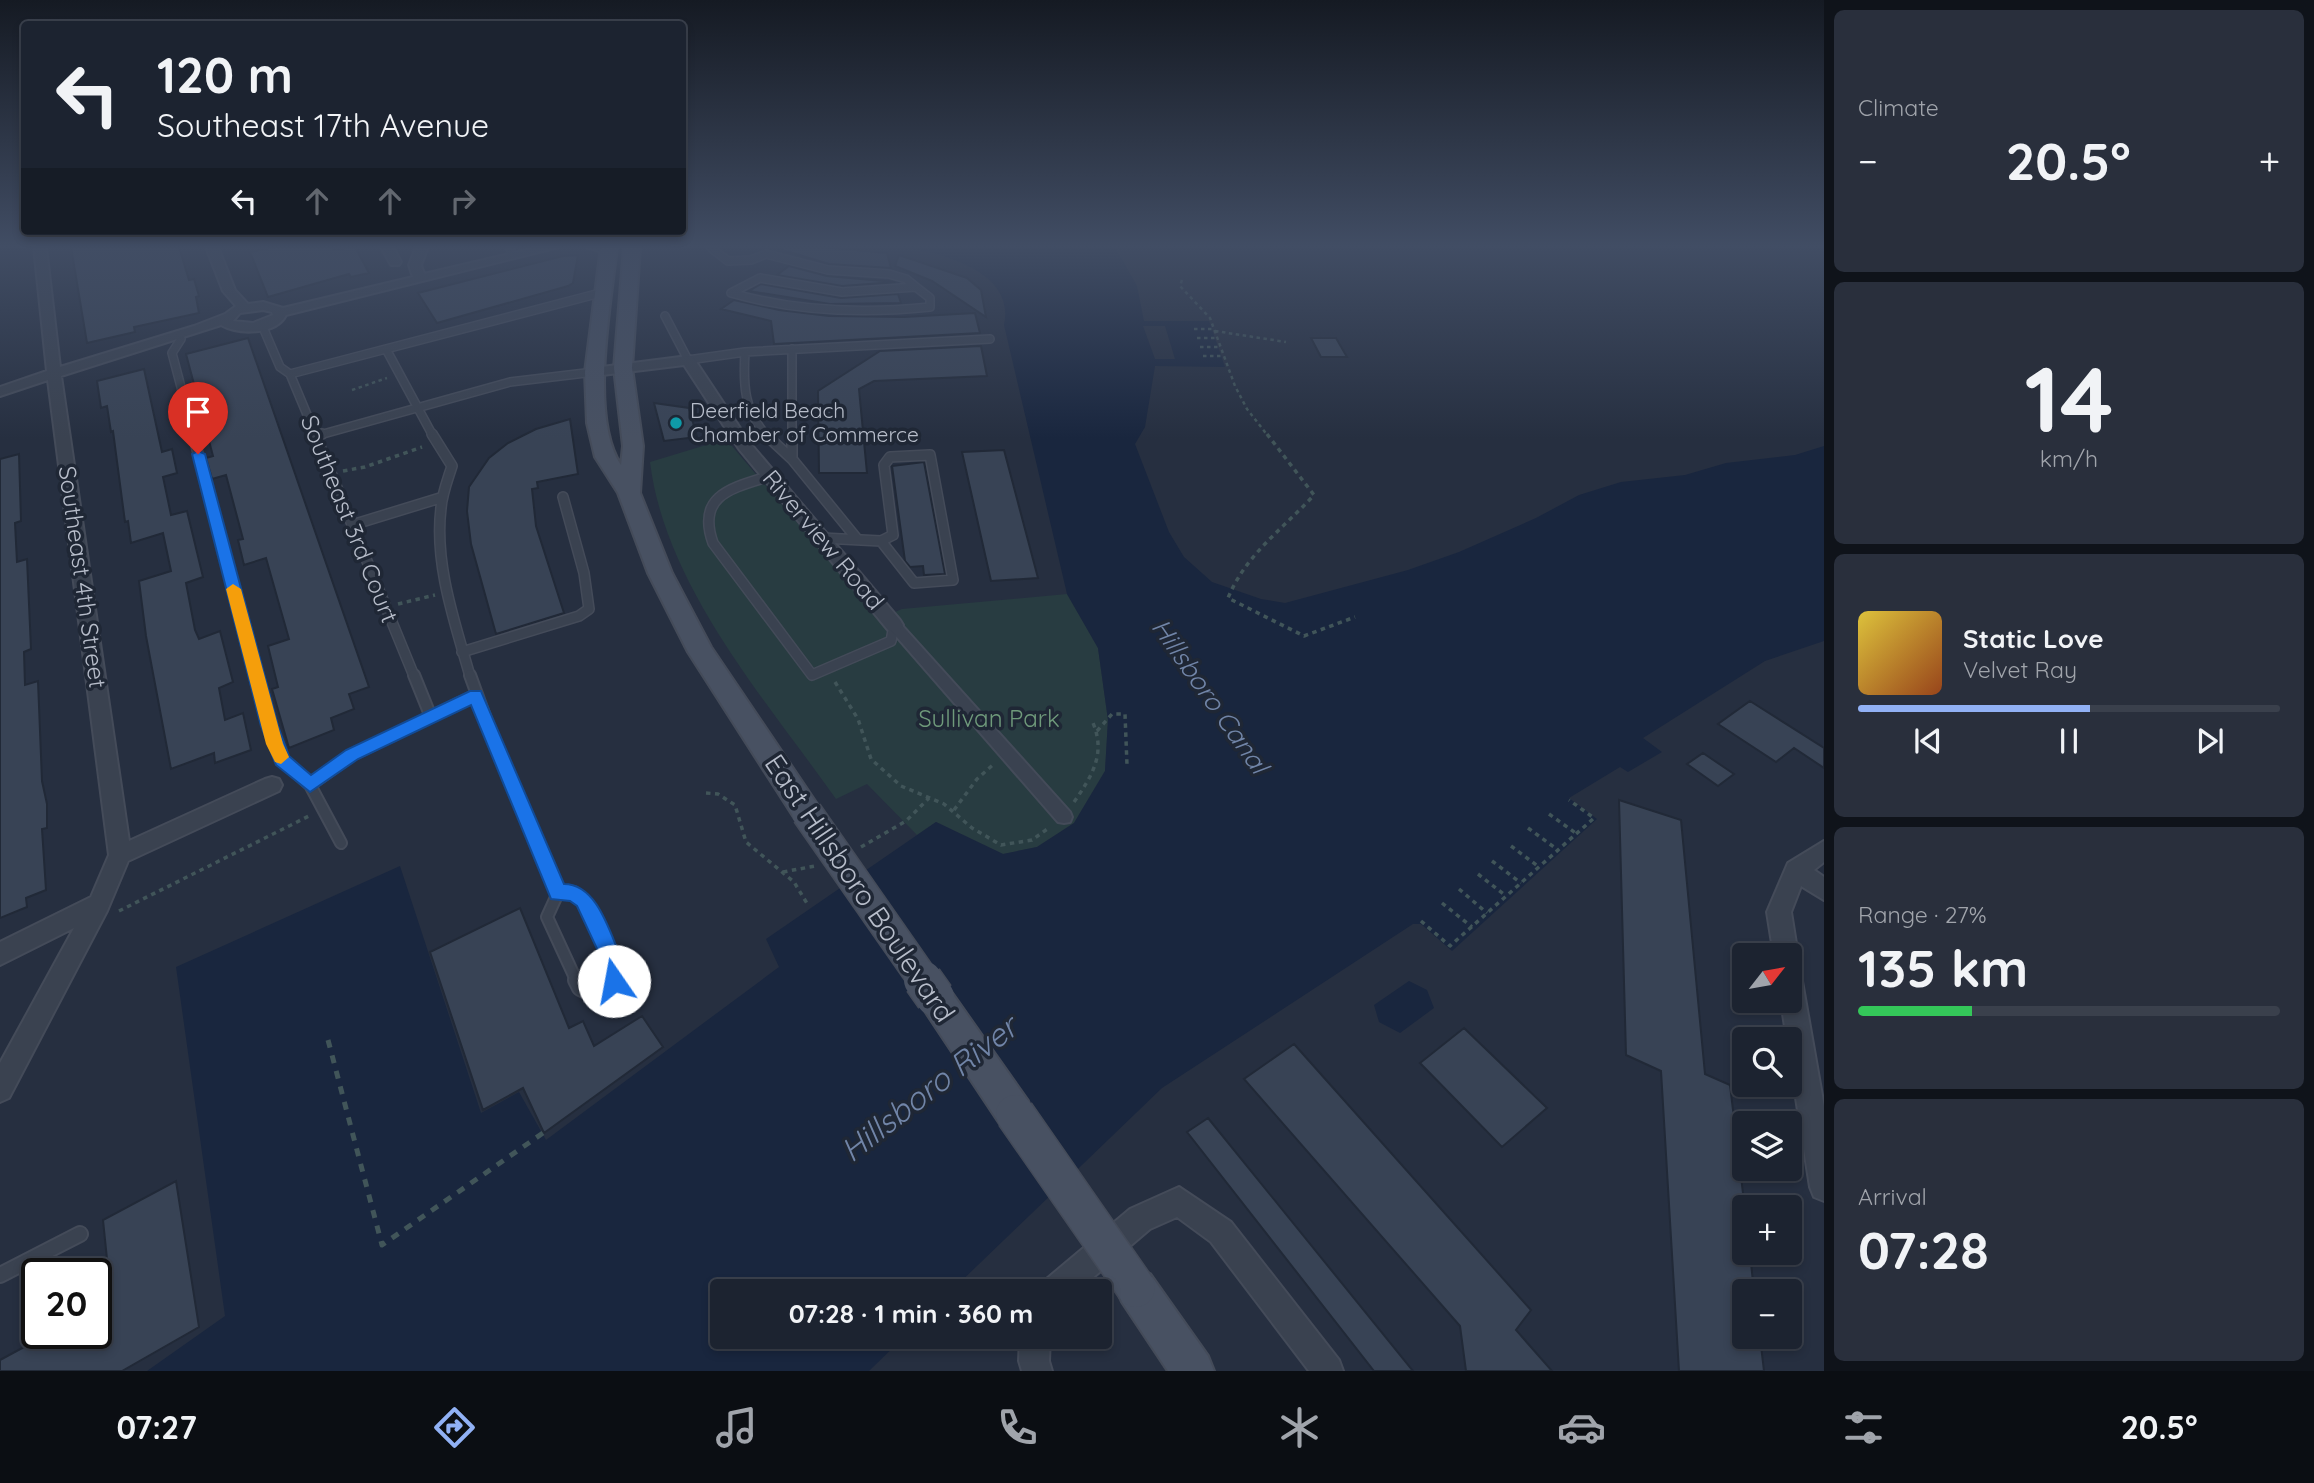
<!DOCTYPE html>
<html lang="en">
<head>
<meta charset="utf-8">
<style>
  :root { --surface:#1c2330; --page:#292f3c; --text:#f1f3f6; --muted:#a0a4ab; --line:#3a404c; --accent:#91b1f5 }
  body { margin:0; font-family:Quicksand,sans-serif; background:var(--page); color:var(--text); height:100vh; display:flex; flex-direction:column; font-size:26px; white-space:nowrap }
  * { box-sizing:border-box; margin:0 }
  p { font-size:23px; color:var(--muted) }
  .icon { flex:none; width:38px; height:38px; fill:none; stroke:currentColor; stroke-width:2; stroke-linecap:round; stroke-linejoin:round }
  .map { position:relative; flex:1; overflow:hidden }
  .details { display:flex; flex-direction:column; gap:10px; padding:10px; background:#0f131a; width:490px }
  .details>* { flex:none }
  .banner { position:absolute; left:21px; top:21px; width:665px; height:214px; border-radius:7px; box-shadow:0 4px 10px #0003,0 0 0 2px var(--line); background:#1c2330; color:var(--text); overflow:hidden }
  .needle { width:46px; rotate:59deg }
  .tools { position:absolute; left:1732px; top:943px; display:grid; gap:14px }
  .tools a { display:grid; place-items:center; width:70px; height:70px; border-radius:7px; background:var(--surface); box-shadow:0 4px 10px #0003,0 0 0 2px var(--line); font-size:35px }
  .speed { position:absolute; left:21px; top:1258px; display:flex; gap:14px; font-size:35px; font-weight:700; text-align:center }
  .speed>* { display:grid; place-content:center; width:91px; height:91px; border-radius:50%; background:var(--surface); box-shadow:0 4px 10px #0003,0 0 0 2px var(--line); line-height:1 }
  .speed .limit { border:4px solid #111; border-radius:10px; background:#fff; color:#111 }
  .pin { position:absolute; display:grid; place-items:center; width:60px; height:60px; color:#fff; margin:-72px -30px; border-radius:50% 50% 50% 0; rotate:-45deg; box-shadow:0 0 7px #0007 }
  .pin .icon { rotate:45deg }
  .me { position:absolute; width:77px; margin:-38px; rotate:348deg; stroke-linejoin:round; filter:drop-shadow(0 0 5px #0008) }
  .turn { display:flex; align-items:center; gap:24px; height:147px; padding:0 21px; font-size:32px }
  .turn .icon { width:91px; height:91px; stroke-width:2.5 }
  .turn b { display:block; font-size:49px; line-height:60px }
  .lanes { display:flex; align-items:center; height:66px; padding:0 21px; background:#0003; justify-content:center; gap:35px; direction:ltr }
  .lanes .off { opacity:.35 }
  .big { font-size:52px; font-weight:700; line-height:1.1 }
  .details .tile { flex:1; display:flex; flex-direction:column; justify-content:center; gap:10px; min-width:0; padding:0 24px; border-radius:10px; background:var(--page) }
  .details .dial { align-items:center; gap:0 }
  .dial b { font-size:91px; line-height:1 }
  .song { display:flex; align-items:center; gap:21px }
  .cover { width:84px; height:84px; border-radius:10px; background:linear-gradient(135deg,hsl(50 70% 55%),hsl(20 70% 35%)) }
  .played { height:7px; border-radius:4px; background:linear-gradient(90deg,var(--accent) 55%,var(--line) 55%) }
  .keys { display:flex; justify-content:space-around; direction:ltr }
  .heat { display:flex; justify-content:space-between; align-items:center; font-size:38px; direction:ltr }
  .charge { height:10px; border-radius:5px; background:linear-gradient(90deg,#34c759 27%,var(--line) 0) }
  .trip { position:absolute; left:710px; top:1279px; width:402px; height:70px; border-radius:7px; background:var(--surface); box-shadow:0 4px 10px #0003,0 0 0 2px var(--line); font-weight:700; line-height:70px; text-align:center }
  .tabs { display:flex; height:112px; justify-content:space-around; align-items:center; background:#0b0e13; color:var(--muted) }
  .tabs .icon { width:49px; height:49px }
  .tabs .active { color:var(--accent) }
  .tabs b { font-size:32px; color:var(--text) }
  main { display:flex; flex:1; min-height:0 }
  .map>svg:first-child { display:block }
  .green { fill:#283c41 }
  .water { fill:#19263e; fill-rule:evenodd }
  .building { fill:#384355; stroke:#212937; stroke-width:2 }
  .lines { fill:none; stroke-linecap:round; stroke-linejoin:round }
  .service-far3-casing { stroke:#444b59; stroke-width:10 }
  .service-far2-casing { stroke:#444b59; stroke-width:12 }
  .service-far1-casing { stroke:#444b59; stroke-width:14 }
  .service-casing { stroke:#444b59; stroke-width:18 }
  .pedestrian-casing { stroke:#444b59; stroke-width:4 }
  .minor-casing { stroke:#444b59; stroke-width:4 }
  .secondary-casing { stroke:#444b59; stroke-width:4 }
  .path-far2 { stroke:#415559; stroke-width:2.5; stroke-dasharray:3.5 3.5; stroke-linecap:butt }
  .path-far1 { stroke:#415559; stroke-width:3.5; stroke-dasharray:4.5 4.5; stroke-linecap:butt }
  .path { stroke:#415559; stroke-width:5; stroke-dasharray:8 8; stroke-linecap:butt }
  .service-far3 { stroke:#3a4250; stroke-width:7 }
  .service-far2 { stroke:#3a4250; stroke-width:9 }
  .service-far1 { stroke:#3a4250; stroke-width:10 }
  .service { stroke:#3a4250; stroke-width:14 }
  .pedestrian { fill:#3a4250; fill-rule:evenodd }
  .minor { fill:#3a4250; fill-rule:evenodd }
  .secondary { fill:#485162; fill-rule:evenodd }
  .secondary-bridge-far1-casing { stroke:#444b59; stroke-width:33; stroke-linecap:butt }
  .secondary-bridge-casing { stroke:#444b59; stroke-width:41; stroke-linecap:butt }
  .secondary-bridge-far1 { stroke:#485162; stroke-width:30 }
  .secondary-bridge { stroke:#485162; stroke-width:38 }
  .route { fill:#1a73e8; stroke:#114b97; stroke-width:2 }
  .slow { fill:#f59e0b }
  .culture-dot { fill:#0f9aa8; stroke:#1f2735; stroke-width:2.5 }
  .labels { text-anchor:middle; stroke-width:7; stroke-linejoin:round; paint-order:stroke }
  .far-poi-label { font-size:21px; fill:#b7bdca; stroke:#1f2735; text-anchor:start }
  .street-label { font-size:24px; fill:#b7bdca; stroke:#1f2735 }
  .park-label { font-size:24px; fill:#6f9a7b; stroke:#1f2735 }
  .water-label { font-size:26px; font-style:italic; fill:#7185a8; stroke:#1f2735 }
  .near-street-label { font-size:28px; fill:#b7bdca; stroke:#1f2735 }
  .near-water-label { font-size:32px; font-style:italic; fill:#7185a8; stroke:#1f2735 }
</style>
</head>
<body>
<main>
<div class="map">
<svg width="1824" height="1371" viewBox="0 0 1824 1371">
  <rect width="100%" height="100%" fill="#262f40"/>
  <!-- green -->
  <path class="green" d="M726,439l153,180 23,-10 165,-15 31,54 10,72 -3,51 -31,52 -37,24 -34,7 -67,-32 -19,13 -50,-51 -31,15c-70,-99 -171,-213 -186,-337z"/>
  <!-- water -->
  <path class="water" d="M902,247h213l22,39 7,35h65l16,46 -70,-1 -10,61 -10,17 34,88 15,25 28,25 49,17 24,4 123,-33 51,-18 77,-34 43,-23 42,-13 64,-7 41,-12 69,-8 29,-9v195l-59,20 -122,77 19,14 -34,20 -8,-5 -51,31 28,21 -145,132 -31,-27h-8l-251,164 -211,203 -228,1v45h181l-35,34h-722l78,-55 -49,-349 224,-101 81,247 38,-21 27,48 233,-173 -13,-28 170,-117 67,32 34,-7 37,-24 31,-52 3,-51 -10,-72 -31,-54 -63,-269c12,-54 -63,-72 -102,-78zM1143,326h22l10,33h-20z
    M1409,981l18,9 7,18 -34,25 -21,-11 -5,-17z"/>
  <!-- building -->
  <path class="building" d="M71,247h108l10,33 5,-1 5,17 -3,1 3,16 -65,14 1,5 -48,11z
    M275,247h57l1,3 22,-3 14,26 -18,4 -2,-3 -81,23 -18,-45z
    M773,247h50l64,6 4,15 -62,-4z
    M578,255l-5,28 -5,3 -131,37 -19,-30 145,-37z
    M899,255l68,23 14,12 5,27 -54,-36 -37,-15z
    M789,266l38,10 68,6 -53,4 -65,-11z
    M761,284l80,14 57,-4 3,9 -71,1 -81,-13z
    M734,300l45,10 50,6 75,1 71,-4 5,20 -206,11 -3,-23 -50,-12z
    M248,338l121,349 -20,7 5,15 -23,9 3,12 -45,18 -17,-59 6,-2 -10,-41 21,-7 -23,-81 -22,7 -6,-25 5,-1 -17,-64 -14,4 -6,-21 7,-2 -27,-102z
    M1311,338h25l11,19h-26z
    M981,346l6,30 -113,5 -15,8 8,84h-48l-1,-82 62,-40z
    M144,369l18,83 10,-3 5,24 -14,4 8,38 16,-4 16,66 -17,6 9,47 4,9 21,-8 13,51 -14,6 6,32 18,-7 8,37 -36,13 -1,-10 -43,16 -25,-133 -7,-55 32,-10 -8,-38 -32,10 -3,-22 -3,1 -12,-91 -2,1 -4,-26 -6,2 -4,-27z
    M654,403l35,5 8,29 -33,4z
    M570,419l8,55 -41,8 1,6 -6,1 4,37 28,87 -68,21 -25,-90 -4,-33 2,-24 20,-29 19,-15 28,-14z
    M1004,450l34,128 -47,3 -29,-129z
    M19,454l2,67 -6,2 2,39 10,-3 4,90 -7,3 1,33 13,-4 4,100 5,23v24l-5,1 4,61 -20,8 1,9 -27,11v-459z
    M924,462l21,112 -21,1 -1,-9 -13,1 -5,-6 -13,-95z
    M1750,701l74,47v20l-30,-20 -18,14 -58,-38z
    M1703,753l31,21 -16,12 -31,-22z
    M1619,800l62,20 24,254 25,11 15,125v43h5l4,39h-9v45h15l4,34h-85l-18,-300 -35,-16z
    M520,908l49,120 14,-7 11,25 48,-30 21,31 -119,86 -21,-45 -40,22 -53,-158z
    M1464,1028l83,80 -45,39 -82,-84z
    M1294,1044l237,266 -15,20 36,41h-86l-6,-45 -216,-247z
    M1208,1118l205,253h-39l-187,-239z
    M176,1181l23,146 -77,44h-122v-11l48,-26h48v-27l15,-9 -8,-78z"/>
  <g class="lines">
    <!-- service-far3 casing -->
    <g class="service-far3-casing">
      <path id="service-far3" d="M510,247l2,8
        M710,247l18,14 23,-1 15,-6 62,16 61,4 17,5 10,8
        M760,278l82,14 74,-5 14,11v9c-68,7 -133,5 -199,-14z
        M665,316l23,44 57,-8 245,-13
        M262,325l18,42 10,7 26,62
        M181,339l-9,14 22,83
        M386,349l47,87
        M792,349v87
        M745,352c-2,33 -1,59 22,84
        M290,374l314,-82
        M316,436l194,-54 84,-10"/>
    </g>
    <!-- service-far2 casing -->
    <g class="service-far2-casing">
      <path id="service-far2" d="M193,434l63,242
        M315,434l99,242
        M432,434l20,32c-4,13 -10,28 -11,42 -7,56 14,115 29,168
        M765,434l27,25v-25
        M316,436l6,-2
        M930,455l23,125 -39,3 -33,-42 12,-6 -9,-70 6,-8z
        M792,459l66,81
        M770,476c-38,12 -74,19 -57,67l99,132 79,-34 3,-16
        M352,525l88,-27
        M822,538l59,3
        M462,652l117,-36 10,-7 -5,-36 -21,-76"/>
    </g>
    <!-- service-far1 casing -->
    <g class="service-far1-casing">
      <path id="service-far1" d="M256,675l18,69 8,16 28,25 31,58
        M414,675l17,42
        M470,675l24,66 64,152
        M310,785l42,-30 124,-60
        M577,982l-30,-65 11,-24 16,-1 9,8 32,66 -3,16"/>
    </g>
    <!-- service casing -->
    <g class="service-casing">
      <path id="service" d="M576,980l4,8 10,5 24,-13
        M0,1275l80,-41"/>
    </g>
    <!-- pedestrian casing -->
    <g class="pedestrian-casing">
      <path id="pedestrian" d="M894,620l5,2 171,190 2,5 -2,5 -6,1 -6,-1 -169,-194 -2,-3 2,-3z"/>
    </g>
    <!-- minor casing -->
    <g class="minor-casing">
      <path id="minor" d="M34,247h12l14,120 134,-41 31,-12 11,-8 -13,-15 -17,-44h12l17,43 13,14 15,-2 20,6 130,-31 -4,-12 7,-18h12l-7,18 3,9 115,-27h20l-273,68c-10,20 -47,20 -65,10l-160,51 68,465 136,-62 7,-2 7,2 3,6 -3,6 -151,70 -21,50 -98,187 -9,4v-39l74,-135 -74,37v-23l91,-45 18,-42 -61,-475 -48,16v-9l47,-16zM263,310l9,2 1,3 -20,8 -20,-2 7,-8z
        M381,247h12l8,15 -2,3h-8z
        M587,247h23l5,3 -6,4z
        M688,356l5,1 57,86 150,177 3,5 -3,5h-12l-149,-181 -55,-84 -90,11 -7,-4 7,-4z
        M1824,841v21l-10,8 10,7v23l-23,-14 -10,26 7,44 -8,9v-9h-16l-7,-44 21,-49z
        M1790,970l9,3 3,8 22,126v94l-10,-4 -4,-10 -20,-127v-20h-3l-6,-39h9z
        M1179,1187l52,35 108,138 4,11h-34l-98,-129 -34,-25 -27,12 -74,63h-38l5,-10 87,-73z
        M1020,1337h30l-1,24 3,10h-30l-3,-10z"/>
    </g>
    <!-- secondary casing -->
    <g class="secondary-casing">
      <path id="secondary" d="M601,247h16c-6,56 -28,170 4,218l2,-19 -9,-78 10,-121h16l-8,121 11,78 -3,47 32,80 39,74 106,157 5,9 -5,9 -10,3 -10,-3 -109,-170 -40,-79 -30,-80 -23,-36 -8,-34 -2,-51z
        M935,981l12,5 81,115 5,13 -5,13 -13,5 -13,-5 -79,-119 -5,-11 5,-11z
        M1136,1268l14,6 58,82 6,15h-46l-46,-69 -6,-14 6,-14z"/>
    </g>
    <!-- path-far2 -->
    <path class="path-far2" d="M1182,280l-2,6 30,32 25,68 12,23 21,27
      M1194,329h20
      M1215,331l71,11
      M1197,338h21
      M1200,347h21
      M1203,356h21
      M352,390l35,-12"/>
    <!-- path-far1 -->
    <path class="path-far1" d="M1267,434l47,61c-31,34 -68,59 -86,103l76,38 51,-19
      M343,471l22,-4 57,-20
      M398,604l37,-9
      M835,682l23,37 13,40 30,27 43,18 28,24 29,17 31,-5 18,-13
      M1097,731l15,-17h13l2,51
      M706,793l12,1 17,11 11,37 48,40 14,23
      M1074,802c18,-26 32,-48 19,-79
      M954,810l23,-31 18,-16
      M1549,814l28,20
      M1528,828l30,22
      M1511,846l28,21
      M861,847l45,-26 23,-23
      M1492,861l29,22
      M783,872l32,-6
      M1478,874l28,22
      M1459,889l28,24
      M1442,903l30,24
      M119,911l190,-95
      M1421,921l29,25 144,-128 -25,-18"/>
    <!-- path -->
    <path class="path" d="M328,1040l54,205 161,-112"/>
    <!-- service-far3 -->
    <use href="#service-far3" class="service-far3"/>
    <!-- service-far2 -->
    <use href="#service-far2" class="service-far2"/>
    <!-- service-far1 -->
    <use href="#service-far1" class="service-far1"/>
    <!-- service -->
    <use href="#service" class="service"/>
    <!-- pedestrian -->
    <use href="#pedestrian" class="pedestrian"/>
    <!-- minor -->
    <use href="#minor" class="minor"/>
    <!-- secondary -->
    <use href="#secondary" class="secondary"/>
    <!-- secondary-bridge-far1 casing -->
    <g class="secondary-bridge-far1-casing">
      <path id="secondary-bridge-far1" d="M807,813l118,169"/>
    </g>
    <!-- secondary-bridge casing -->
    <g class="secondary-bridge-casing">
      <path id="secondary-bridge" d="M923,980l12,17
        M1015,1114l121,174"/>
    </g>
    <!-- secondary-bridge-far1 -->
    <use href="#secondary-bridge-far1" class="secondary-bridge-far1"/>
    <!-- secondary-bridge -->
    <use href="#secondary-bridge" class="secondary-bridge"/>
  </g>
  <!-- sky -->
  <linearGradient id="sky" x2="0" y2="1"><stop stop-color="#151a23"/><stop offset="0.56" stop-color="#414d64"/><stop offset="1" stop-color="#414d64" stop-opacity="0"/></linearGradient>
  <rect width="1824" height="439" fill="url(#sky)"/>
  <!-- route -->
  <path class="route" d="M198,451l7,3 73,272 11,30 22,19 35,-25 124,-59h11l83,193c34,0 46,50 58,76l3,6 -4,22 -7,2 -8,-2 -3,-7 2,-15 -28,-60 -7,-5 -19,-2 -80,-194 -113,54 -48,33 -34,-27 -15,-39 -69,-272z"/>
  <!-- slow -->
  <path class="slow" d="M233,584l8,5 42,155 6,13 -8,7 -6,-2 -9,-18 -40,-155z"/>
  <!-- markers -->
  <circle class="culture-dot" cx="676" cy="423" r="7"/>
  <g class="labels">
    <!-- far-poi labels -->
    <g class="far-poi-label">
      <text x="690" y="418">Deerfield Beach<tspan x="690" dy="24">Chamber of Commerce</tspan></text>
    </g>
    <!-- street labels -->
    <g class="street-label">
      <text transform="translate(349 519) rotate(68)" y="8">Southeast 3rd Court</text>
      <text transform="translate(823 540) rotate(50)" y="8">Riverview Road</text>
      <text transform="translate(82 577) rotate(82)" y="8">Southeast 4th Street</text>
    </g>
    <!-- park labels -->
    <g class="park-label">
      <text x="989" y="727">Sullivan Park</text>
    </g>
    <!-- water labels -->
    <g class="water-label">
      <text transform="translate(1210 696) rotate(55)" y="9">Hillsboro Canal</text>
    </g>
    <!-- near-street labels -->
    <g class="near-street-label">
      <text transform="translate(860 888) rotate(56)" y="10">East Hillsboro Boulevard</text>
    </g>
    <!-- near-water labels -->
    <g class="near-water-label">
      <text transform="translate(929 1089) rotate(-38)" y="11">Hillsboro River</text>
    </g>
  </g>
</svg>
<div class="tools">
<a><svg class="needle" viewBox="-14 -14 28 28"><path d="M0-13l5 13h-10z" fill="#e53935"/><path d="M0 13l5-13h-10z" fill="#a0a4ab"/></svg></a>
<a><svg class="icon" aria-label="search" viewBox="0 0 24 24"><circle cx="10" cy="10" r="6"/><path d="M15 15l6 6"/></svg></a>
<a><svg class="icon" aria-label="layers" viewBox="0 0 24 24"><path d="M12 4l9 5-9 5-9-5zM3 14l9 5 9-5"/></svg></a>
<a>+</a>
<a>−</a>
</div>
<div class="speed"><div class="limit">20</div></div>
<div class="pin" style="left:198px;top:454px;background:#d93025"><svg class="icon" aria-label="arrive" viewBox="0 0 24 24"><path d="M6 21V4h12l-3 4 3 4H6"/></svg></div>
<svg class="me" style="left:614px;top:981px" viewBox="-20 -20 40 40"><circle r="19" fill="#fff"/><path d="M0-13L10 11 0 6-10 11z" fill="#1a73e8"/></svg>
<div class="trip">07:28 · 1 min · 360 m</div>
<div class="banner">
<div class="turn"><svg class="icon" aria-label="left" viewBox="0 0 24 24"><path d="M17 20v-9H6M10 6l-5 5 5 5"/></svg><div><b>120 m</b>Southeast 17th Avenue</div></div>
<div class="lanes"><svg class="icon" aria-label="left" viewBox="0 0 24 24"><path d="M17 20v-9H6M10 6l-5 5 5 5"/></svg><svg class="icon off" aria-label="ahead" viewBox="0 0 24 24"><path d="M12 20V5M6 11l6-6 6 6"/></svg><svg class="icon off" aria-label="ahead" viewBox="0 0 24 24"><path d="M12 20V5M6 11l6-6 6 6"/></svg><svg class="icon off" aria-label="right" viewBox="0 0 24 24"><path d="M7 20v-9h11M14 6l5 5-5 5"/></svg></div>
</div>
</div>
<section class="details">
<div class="tile"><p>Climate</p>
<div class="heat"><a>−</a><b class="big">20.5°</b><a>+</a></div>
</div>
<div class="tile dial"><b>14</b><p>km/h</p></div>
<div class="tile">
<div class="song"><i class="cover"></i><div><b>Static Love</b><p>Velvet Ray</p></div></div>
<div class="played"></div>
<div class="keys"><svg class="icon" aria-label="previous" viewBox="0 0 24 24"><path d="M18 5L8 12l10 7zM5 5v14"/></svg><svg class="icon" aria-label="pause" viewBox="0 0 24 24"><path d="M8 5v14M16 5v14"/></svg><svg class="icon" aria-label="next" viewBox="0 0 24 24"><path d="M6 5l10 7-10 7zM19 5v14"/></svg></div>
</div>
<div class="tile"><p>Range · 27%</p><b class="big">135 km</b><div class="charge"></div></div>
<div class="tile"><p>Arrival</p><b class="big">07:28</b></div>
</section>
</main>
<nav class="tabs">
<b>07:27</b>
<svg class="icon active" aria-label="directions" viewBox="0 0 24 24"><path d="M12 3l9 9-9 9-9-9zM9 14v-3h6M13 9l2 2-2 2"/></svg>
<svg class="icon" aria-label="music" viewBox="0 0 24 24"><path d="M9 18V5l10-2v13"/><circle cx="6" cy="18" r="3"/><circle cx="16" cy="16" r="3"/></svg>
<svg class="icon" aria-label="phone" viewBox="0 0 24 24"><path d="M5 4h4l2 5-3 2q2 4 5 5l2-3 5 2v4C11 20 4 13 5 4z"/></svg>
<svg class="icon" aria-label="climate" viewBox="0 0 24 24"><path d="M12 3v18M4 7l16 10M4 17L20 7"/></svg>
<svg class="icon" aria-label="car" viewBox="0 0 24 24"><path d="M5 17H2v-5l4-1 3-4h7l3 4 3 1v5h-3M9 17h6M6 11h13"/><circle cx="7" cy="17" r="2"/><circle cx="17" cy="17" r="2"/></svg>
<svg class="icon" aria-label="filters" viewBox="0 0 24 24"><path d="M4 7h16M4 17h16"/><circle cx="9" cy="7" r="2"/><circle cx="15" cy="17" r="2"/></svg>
<b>20.5°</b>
</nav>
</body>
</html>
